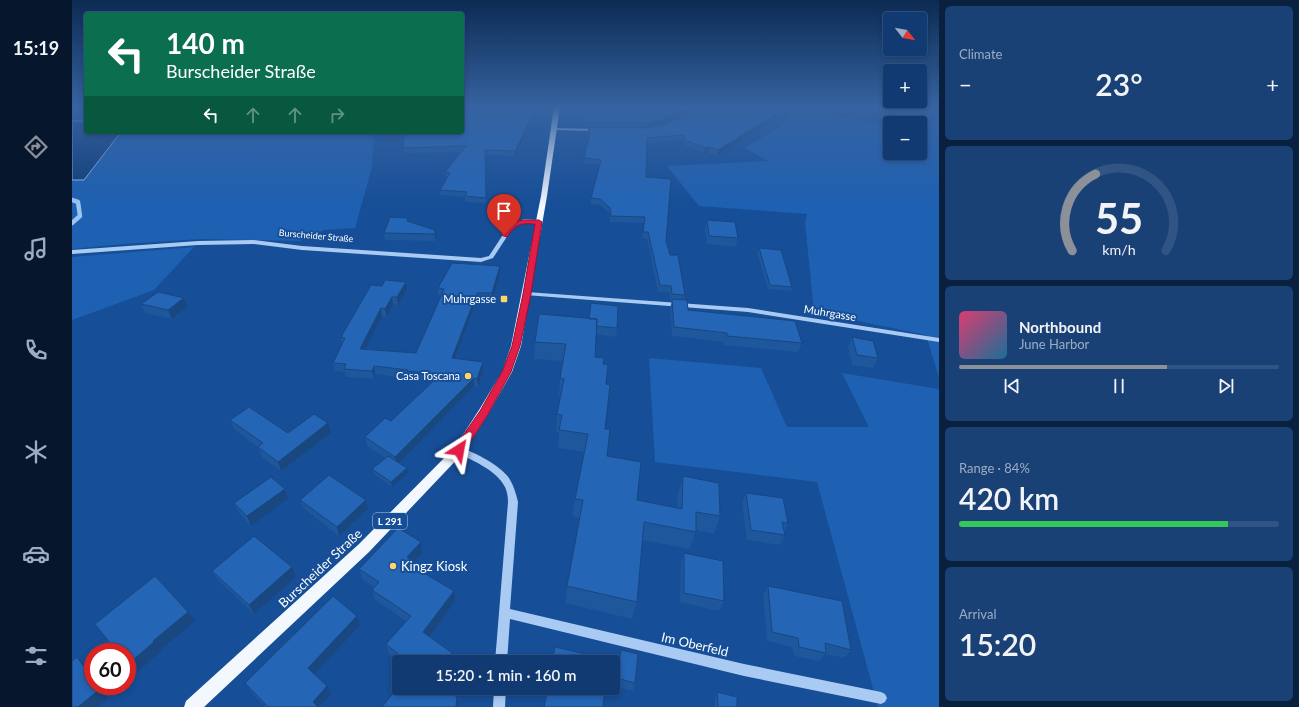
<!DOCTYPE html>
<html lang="en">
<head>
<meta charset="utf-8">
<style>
  :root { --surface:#103a71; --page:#194176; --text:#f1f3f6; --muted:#9cadc3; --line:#305484; --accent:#8c9099 }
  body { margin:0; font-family:Lato,sans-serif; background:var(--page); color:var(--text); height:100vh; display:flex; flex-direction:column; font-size:15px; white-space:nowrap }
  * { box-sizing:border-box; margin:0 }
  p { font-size:13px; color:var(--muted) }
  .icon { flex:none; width:22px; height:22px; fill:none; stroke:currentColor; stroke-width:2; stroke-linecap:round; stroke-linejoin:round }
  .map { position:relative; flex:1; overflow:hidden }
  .panel { display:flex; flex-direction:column; gap:6px; padding:6px; background:#09203e; width:360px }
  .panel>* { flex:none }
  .guide { position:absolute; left:12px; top:12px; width:380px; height:122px; border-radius:4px; box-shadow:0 2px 6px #0003,0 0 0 1px var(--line); background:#0b6e4f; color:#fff; overflow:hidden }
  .needle { width:26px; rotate:121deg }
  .buttons { position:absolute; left:811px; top:12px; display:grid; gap:8px }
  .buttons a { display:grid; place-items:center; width:44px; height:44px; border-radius:4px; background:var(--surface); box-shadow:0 2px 6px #0003,0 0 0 1px var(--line); font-size:20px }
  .speed { position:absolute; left:12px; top:643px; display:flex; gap:8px; font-size:20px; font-weight:700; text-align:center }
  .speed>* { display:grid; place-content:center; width:52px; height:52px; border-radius:50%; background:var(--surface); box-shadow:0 2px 6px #0003,0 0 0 1px var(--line); line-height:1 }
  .speed .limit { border:6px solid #d22; background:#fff; color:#111 }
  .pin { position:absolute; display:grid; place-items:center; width:34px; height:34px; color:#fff; margin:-41px -17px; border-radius:50% 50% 50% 0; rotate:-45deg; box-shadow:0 0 4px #0007 }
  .pin .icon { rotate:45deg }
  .me { position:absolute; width:44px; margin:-22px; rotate:34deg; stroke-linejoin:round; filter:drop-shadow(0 0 3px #0008) }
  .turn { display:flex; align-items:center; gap:14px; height:84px; padding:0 16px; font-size:18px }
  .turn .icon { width:52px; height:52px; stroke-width:2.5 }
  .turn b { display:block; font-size:28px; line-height:34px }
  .lanes { display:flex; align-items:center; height:38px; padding:0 16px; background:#0003; justify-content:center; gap:20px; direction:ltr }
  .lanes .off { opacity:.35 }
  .big { font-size:30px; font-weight:600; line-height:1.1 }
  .panel .card { flex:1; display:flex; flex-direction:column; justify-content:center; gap:6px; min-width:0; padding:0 14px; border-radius:6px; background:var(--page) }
  .panel .dial { align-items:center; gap:0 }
  .dial svg { height:104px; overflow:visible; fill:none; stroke:var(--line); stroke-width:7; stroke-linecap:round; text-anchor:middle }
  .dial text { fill:var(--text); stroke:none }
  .song { display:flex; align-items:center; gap:12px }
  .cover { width:48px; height:48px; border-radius:6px; background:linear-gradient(135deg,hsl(340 70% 55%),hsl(200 70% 35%)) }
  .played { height:4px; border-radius:2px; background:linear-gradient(90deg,var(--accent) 65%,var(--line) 65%) }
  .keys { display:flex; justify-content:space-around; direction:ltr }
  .heat { display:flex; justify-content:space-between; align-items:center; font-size:22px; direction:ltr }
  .charge { height:6px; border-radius:3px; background:linear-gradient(90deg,#34c759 84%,var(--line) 0) }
  .trip { position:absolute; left:320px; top:655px; width:228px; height:40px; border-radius:4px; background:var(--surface); box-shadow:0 2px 6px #0003,0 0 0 1px var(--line); font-weight:600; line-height:40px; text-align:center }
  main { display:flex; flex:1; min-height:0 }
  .menu { display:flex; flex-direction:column; width:72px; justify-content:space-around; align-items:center; background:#06172d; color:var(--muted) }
  .menu .icon { width:28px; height:28px }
  .menu .active { color:var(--accent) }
  .menu b { font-size:18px; color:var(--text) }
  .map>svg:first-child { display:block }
  .green { fill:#1e60b1; fill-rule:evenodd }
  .water { fill:#0e3a74; stroke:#9bc4f4 }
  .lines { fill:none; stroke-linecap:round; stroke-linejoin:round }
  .stream { stroke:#9bc4f4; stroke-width:4.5 }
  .minor { fill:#a9caf2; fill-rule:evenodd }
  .major { fill:#f3f8ff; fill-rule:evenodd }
  .wall { fill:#1f579d; fill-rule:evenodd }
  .shaded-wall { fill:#19477f }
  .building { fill:#2465b6; stroke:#19477f }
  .route { fill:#e11d48; stroke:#92132f }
  .poi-dot { fill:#ffd469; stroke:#164e97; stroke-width:1.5 }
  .labels { text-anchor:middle; stroke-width:4; stroke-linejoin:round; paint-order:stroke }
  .far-street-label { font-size:9px; fill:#fff; stroke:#164e97 }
  .shield { fill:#164e97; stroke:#b9cae0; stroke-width:1 }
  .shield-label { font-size:10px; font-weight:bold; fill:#fff }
  .poi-label { font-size:11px; fill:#fff; stroke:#164e97; text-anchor:end }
  .street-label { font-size:11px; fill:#fff; stroke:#164e97 }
  .near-poi-label { font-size:13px; fill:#fff; stroke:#164e97; text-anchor:start }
  .near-street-label { font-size:13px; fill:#fff; stroke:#164e97 }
</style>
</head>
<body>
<main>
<nav class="menu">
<b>15:19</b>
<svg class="icon active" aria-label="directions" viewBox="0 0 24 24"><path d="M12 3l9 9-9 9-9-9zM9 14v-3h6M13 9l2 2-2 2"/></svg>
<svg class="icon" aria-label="music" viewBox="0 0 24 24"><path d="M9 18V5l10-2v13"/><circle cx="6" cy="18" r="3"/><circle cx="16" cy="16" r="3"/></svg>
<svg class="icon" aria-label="phone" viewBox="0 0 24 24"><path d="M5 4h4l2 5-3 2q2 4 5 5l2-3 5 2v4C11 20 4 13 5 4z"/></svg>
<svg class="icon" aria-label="climate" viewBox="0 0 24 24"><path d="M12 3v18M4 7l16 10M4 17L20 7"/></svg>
<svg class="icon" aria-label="car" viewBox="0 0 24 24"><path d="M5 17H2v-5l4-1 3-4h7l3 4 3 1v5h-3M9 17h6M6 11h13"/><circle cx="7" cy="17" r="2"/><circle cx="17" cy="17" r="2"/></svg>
<svg class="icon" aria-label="filters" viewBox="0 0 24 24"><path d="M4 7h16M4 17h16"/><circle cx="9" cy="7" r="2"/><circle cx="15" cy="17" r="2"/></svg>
</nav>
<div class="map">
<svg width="867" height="707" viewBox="0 0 867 707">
  <rect width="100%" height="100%" fill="#164e97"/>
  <!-- green -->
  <path class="green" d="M829,107h38v271l-13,-43 -112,-23 -9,-90 2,-8 -108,-8 -32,-40 101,-5 -23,-13 34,-21 20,-19 88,18zM818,123h30v30h-30z
    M49,132h253l-2,35 -17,61 -31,2 -24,11 -99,-2 -78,5 -51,5v-69h12z
    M122,247l-40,43 -82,30v-63z
    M577,358l112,10 26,59h82l-27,-54 97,16v318h-61l-61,-225 -162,-20z"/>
  <!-- water -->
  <path class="water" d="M0,121h14v11h35l-37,48h-12z"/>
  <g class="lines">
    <!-- stream -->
    <path class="stream" d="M0,200l6,2 2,14 -8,7"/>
    <!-- minor -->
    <path class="minor" d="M482,128l43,1 2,1 -2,1 -44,-1 -1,-1z
      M452,219l15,1 3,2 -3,2 -15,-1 -10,3 -21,32 -12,4 -179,-12 -49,-6 -55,1 -126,9v-4l126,-9 55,-1 49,6 179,12 8,-2 21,-32z
      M455,292l221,16 191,30v4l-191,-30 -223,-17 -1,-1z
      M387,447c15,5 41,18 50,31 5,8 7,16 9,24l-8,107 234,55 137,28 4,2 2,4 -2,4 -4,2 -137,-28 -234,-57 -3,43h-12l13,-160c0,-5 -1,-11 -3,-15 -8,-17 -34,-27 -49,-35l-1,-2 1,-2z
      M422,688h12l-1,19h-12z"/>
    <!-- major -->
    <path class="major" d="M482,107h6l-13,89 -26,150 -9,26 -25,44 -24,37 -94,99 -165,155h-20l2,-6 173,-157 96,-97 24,-37 23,-38 9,-26 30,-150z"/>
  </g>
  <!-- wall -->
  <path class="wall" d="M507,107h202l-5,3 4,6 -63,40 -9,-4 -4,1 -20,-8 -1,-5 -36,3 -1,34 24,78 15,40 -1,5 4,10 114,33 -4,9 -74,-7v-3l-52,-6 -2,-28 2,-7h-2v-9h-12l-11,-53 -5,-1 2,-15 -34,-1v-8l-10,-9 -9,-1v-6l9,-33 -17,-1 1,-6 5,-21 -1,-5v-5h-2l-7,-17zM630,108h2l-41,17 -13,3 10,-2z
    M460,120l-17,36 -30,-1 1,48 -21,-1v-5l-25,-2v-5l7,-12 -1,-1 -1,-5 17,-20 -58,1 -1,-5 2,-12 -1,-4h58z
    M336,218v3l27,9 1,7 -1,4 -50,-1 -1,-7z
    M635,220l31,18 -3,9 -28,-3 -2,-16z
    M687,248l33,39 -1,4 -23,-2 -11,-36z
    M428,273l-8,28 -15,-1 -22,59 28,11 -5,17 -4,-1 -75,77 9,10 -16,14 -18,-13 -2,-5 14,-11 -19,-12 -2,-9 26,-16 42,-40 -25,-2v-1l-33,-4 -1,5 -28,-2 -2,-5 -9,-1 -2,-8 9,-19 -1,-7 41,-51 24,-4 1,7 -9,16 -5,-1 -6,13 -5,-1 -17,33 51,4 25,-57 -3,-1v-7z
    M69,304l46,3 -15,12 -27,-6z
    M467,314l78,14 -1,9 -20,-3 -1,23 8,7 3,20 -1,45 2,27 30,44 40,8 1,-14 5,-18 37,40 -6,18 -18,-4 -6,19 -48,-9 -5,62 -5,17 -67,-16 2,-17 13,-68 -8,-2 3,-17 9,-47 -26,-4 1,-16h-3l1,-18 3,-18h-1l1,-18 3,-17 -29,-2 1,-17z
    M780,337l26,21 -5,10 -21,-3 -4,-18z
    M158,420l58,13h43l-50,38 -19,-14 -4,-10 -24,-18z
    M213,489l3,10 -37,27 -12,-13 -5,-10z
    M674,493l42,30 -4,9 1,3 -5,10 -33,-5 -5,-37z
    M228,500h66l2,9 -29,27 -36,-28z
    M350,553l-7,9 12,7 1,7 27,25 -26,35 24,26h-54l-10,-8 -3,-10 20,-23 -31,-21 -3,-10 2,-2 -12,-9 -3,-10z
    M612,553l40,48 -5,10 -39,-9 1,-39z
    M140,571l84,6 -42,37 -36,-34z
    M696,586l83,64 -7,8 -19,-4 -6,7 -25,-5 -2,-9 -25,-6 -4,-46z
    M285,616l3,9 -45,49 16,20 -12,13h-54l-14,-15 -6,-9z
    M549,650l14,33 -2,8 -20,-5v-24h5z
    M645,692l20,15h-22v-10z"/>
  <!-- shaded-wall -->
  <path class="shaded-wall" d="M463,107h1l-4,13 -17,36v-5z
    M621,107h10l-1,1 -42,18 -14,2 1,-5z
    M702,107h7l-11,7 1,-5z
    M709,111l-1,5 -63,40 1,-6z
    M637,147l-1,5 -4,1 1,-5z
    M363,230l1,7 -1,4z
    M428,266v7l-8,28v-8z
    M334,282l1,7 -9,16 -1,-8z
    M405,293v7l-25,66v-8z
    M320,297l1,7 -6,13 -2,-8z
    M112,298l3,9 -15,12 -4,-9z
    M309,308l1,8 -21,41 -1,-8z
    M411,362v8l-5,17 -1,-8z
    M302,366l1,8 -1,5 -2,-8z
    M402,378v8l-77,79 -2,-8z
    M256,423l3,10 -50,38 -3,-9z
    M335,468l1,5 -16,14 -1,-5z
    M213,489l3,10 -37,27 -4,-10z
    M294,500l2,9 -29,27 -2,-9z
    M349,542l1,11 -13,15 -2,-11z
    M220,567l4,10 -42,37 -5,-9z
    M355,569l2,11 -5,-7z
    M382,591l1,10 -30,41 -2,-10z
    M116,612l7,9 -35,29 1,1 -26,23 -8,-9 26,-24z
    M285,616l3,9 -48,52 -4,-9z
    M380,653l1,9h-8z
    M5,657l9,9 7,9v5z
    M25,686h3l8,12 -11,9h-19z
    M255,686l4,8 -12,13h-4l-2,-5z
    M383,688h2l-2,15 -1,-9z
    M385,698l2,9h-3z"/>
  <!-- building -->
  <path class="building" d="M390,107h73l-3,9 -17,35 -30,-1 1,48 -21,-2 2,-4 -27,-2 10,-17 -5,-1 21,-26 -63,2 2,-15v-1h57z
    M508,107h113l-33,13 -13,3 -61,-1z
    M635,107h67l-3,2 10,2 -63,39 -9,-3 -4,1 -20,-8 -1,-5 -37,3 -1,39 25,2 -5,62 4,14h8l7,40 -13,-1 -1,-8 -11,-1 -12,-53h-5l2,-15 -34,-1 -1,-8 -10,-9 -9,-1 10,-38 -17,-2 6,-25 -2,-6 59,1 16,-3z
    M318,217l18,1 -1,3 28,9v4l-51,-1z
    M635,220l28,2 3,16 -29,-2z
    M687,248l22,2 11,37 -22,-2z
    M380,263l48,3 -8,27h-15l-25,65 31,4 -6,17 -3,-1 -79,79 -30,-20 20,-19 6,3 50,-47 -34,-3 1,-1 -34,-4 -2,5 -28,-2 2,-5 -13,-1 12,-25 -4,-1 30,-52 11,1 3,-6 21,2 -9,15h-5l-7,12 -4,-1 -21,41 56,4 28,-64 -6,-1z
    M86,292l26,6 -16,12 -27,-6z
    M600,299l15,1 1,10 107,11 7,22 -75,-7v-3l-53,-6z
    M519,303l27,3 -1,22 -21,-2 1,-7h-8z
    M467,314l58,5 -2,38 9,1 -1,6 5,1 -2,19 4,1 -5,44h5l-3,27 34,6 -4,38 45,9 1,-33 36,7 1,33 -24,-4v20l-52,-10 -7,80 -70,-16 16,-86 -8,-1 13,-65 -29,-4 3,-15 -5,-1 7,-35 -4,-1 6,-34 -31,-2z
    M780,337l21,4 5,17 -21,-3z
    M177,407l39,26 26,-19 14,9 -50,39 -20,-15 5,-4 -33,-23z
    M316,456l19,12 -16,14 -19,-13z
    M257,475l37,25 -29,27 -37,-27z
    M199,477l14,12 -38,27 -13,-13z
    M674,493l37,5 5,25 -6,-1 3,13 -34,-5z
    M326,528l23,14 -14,15 20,12 -3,4 30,18 -31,41 29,21 -7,9h-37l-22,-18 25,-28 -39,-26 7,-8 -20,-13z
    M182,536l38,31 -43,38 -37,-34z
    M612,553l39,8 1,40 -40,-8z
    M83,576l33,36 -35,29 1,1 -27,23v-13h-10l-22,-28z
    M696,586l74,15 9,49 -26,-7 1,10 -27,-6 -1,-9 -26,-6z
    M261,596l24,20 -49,52 19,18 -14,16 5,5h-50l-23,-24z
    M483,647l64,15 2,-12 17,4 -3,29 -22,-6v-15h-61z
    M5,657l16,23v6h4l3,3 -22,18h-6v-46z
    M327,686v2h56l-1,6 3,4 -1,9h-74z
    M476,688h57l-2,19h-59z
    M645,692l20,5v10h-19z"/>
  <!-- sky -->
  <linearGradient id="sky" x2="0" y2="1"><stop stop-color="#0c2b53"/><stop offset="0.52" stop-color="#3663a1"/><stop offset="1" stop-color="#3663a1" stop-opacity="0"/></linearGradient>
  <rect width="867" height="206" fill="url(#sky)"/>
  <!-- route -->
  <path class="route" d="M450,220h17l3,2 -11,72 -11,52 -9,26 -24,44 -24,37 -4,1 -4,-1 -2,-3 27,-39 22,-39 10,-26 11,-52 12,-70c-15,-1 -19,0 -28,13l-6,-2 8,-11z"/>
  <!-- markers -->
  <g class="poi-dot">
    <rect x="428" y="295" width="8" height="8" rx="2"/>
    <circle cx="396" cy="376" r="4"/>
    <circle cx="321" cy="566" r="4"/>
  </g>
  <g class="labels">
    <!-- far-street labels -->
    <g class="far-street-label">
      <text transform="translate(244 236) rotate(5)" y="3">Burscheider Straße</text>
    </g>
    <!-- shield labels -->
    <rect class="shield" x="301" y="513" width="34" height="16" rx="3"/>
    <g class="shield-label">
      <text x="318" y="525">L 291</text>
    </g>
    <!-- poi labels -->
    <g class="poi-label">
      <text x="424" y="303">Muhrgasse</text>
      <text x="388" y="380">Casa Toscana</text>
    </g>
    <!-- street labels -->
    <g class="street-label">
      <text transform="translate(758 313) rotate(9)" y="4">Muhrgasse</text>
    </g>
    <!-- near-poi labels -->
    <g class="near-poi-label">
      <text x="329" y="571">Kingz Kiosk</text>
    </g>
    <!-- near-street labels -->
    <g class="near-street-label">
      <text transform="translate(248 568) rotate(-43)" y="5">Burscheider Straße</text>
      <text transform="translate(623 644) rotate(13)" y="5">Im Oberfeld</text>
    </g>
  </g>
</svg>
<div class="buttons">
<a><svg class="needle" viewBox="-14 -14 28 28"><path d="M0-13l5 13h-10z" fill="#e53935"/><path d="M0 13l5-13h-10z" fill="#9cadc3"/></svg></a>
<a>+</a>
<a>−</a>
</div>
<div class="speed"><div class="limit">60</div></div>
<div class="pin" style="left:432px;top:235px;background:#d93025"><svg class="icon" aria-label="arrive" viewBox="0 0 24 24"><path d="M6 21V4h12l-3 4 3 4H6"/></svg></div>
<svg class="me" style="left:387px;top:450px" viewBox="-20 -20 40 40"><path d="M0-17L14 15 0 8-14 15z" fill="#e11d48" stroke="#fff" stroke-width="4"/></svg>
<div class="trip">15:20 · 1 min · 160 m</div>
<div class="guide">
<div class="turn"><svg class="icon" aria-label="left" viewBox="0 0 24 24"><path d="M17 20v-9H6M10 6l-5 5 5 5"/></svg><div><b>140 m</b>Burscheider Straße</div></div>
<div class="lanes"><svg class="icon" aria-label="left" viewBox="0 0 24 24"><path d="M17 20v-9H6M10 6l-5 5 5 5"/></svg><svg class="icon off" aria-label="ahead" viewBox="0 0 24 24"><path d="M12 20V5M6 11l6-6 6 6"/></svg><svg class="icon off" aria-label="ahead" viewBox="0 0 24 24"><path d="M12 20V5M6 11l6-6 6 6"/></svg><svg class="icon off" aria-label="right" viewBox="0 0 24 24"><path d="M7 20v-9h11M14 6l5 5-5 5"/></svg></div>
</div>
</div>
<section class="panel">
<div class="card"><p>Climate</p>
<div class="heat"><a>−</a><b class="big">23°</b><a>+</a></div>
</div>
<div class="card dial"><svg viewBox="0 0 100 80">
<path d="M14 69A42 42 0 1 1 86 69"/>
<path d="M14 69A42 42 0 0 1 32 10" stroke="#8c9099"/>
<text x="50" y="56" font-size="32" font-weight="700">55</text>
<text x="50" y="72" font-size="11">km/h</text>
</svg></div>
<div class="card">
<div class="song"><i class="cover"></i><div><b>Northbound</b><p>June Harbor</p></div></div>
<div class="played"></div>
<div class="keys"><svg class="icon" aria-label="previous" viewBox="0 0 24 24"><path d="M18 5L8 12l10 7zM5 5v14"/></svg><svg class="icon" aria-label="pause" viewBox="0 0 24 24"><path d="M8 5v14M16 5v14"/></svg><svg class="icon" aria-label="next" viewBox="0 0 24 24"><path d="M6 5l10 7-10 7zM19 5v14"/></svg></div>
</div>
<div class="card"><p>Range · 84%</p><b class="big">420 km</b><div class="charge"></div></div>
<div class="card"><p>Arrival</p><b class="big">15:20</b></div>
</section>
</main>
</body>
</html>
